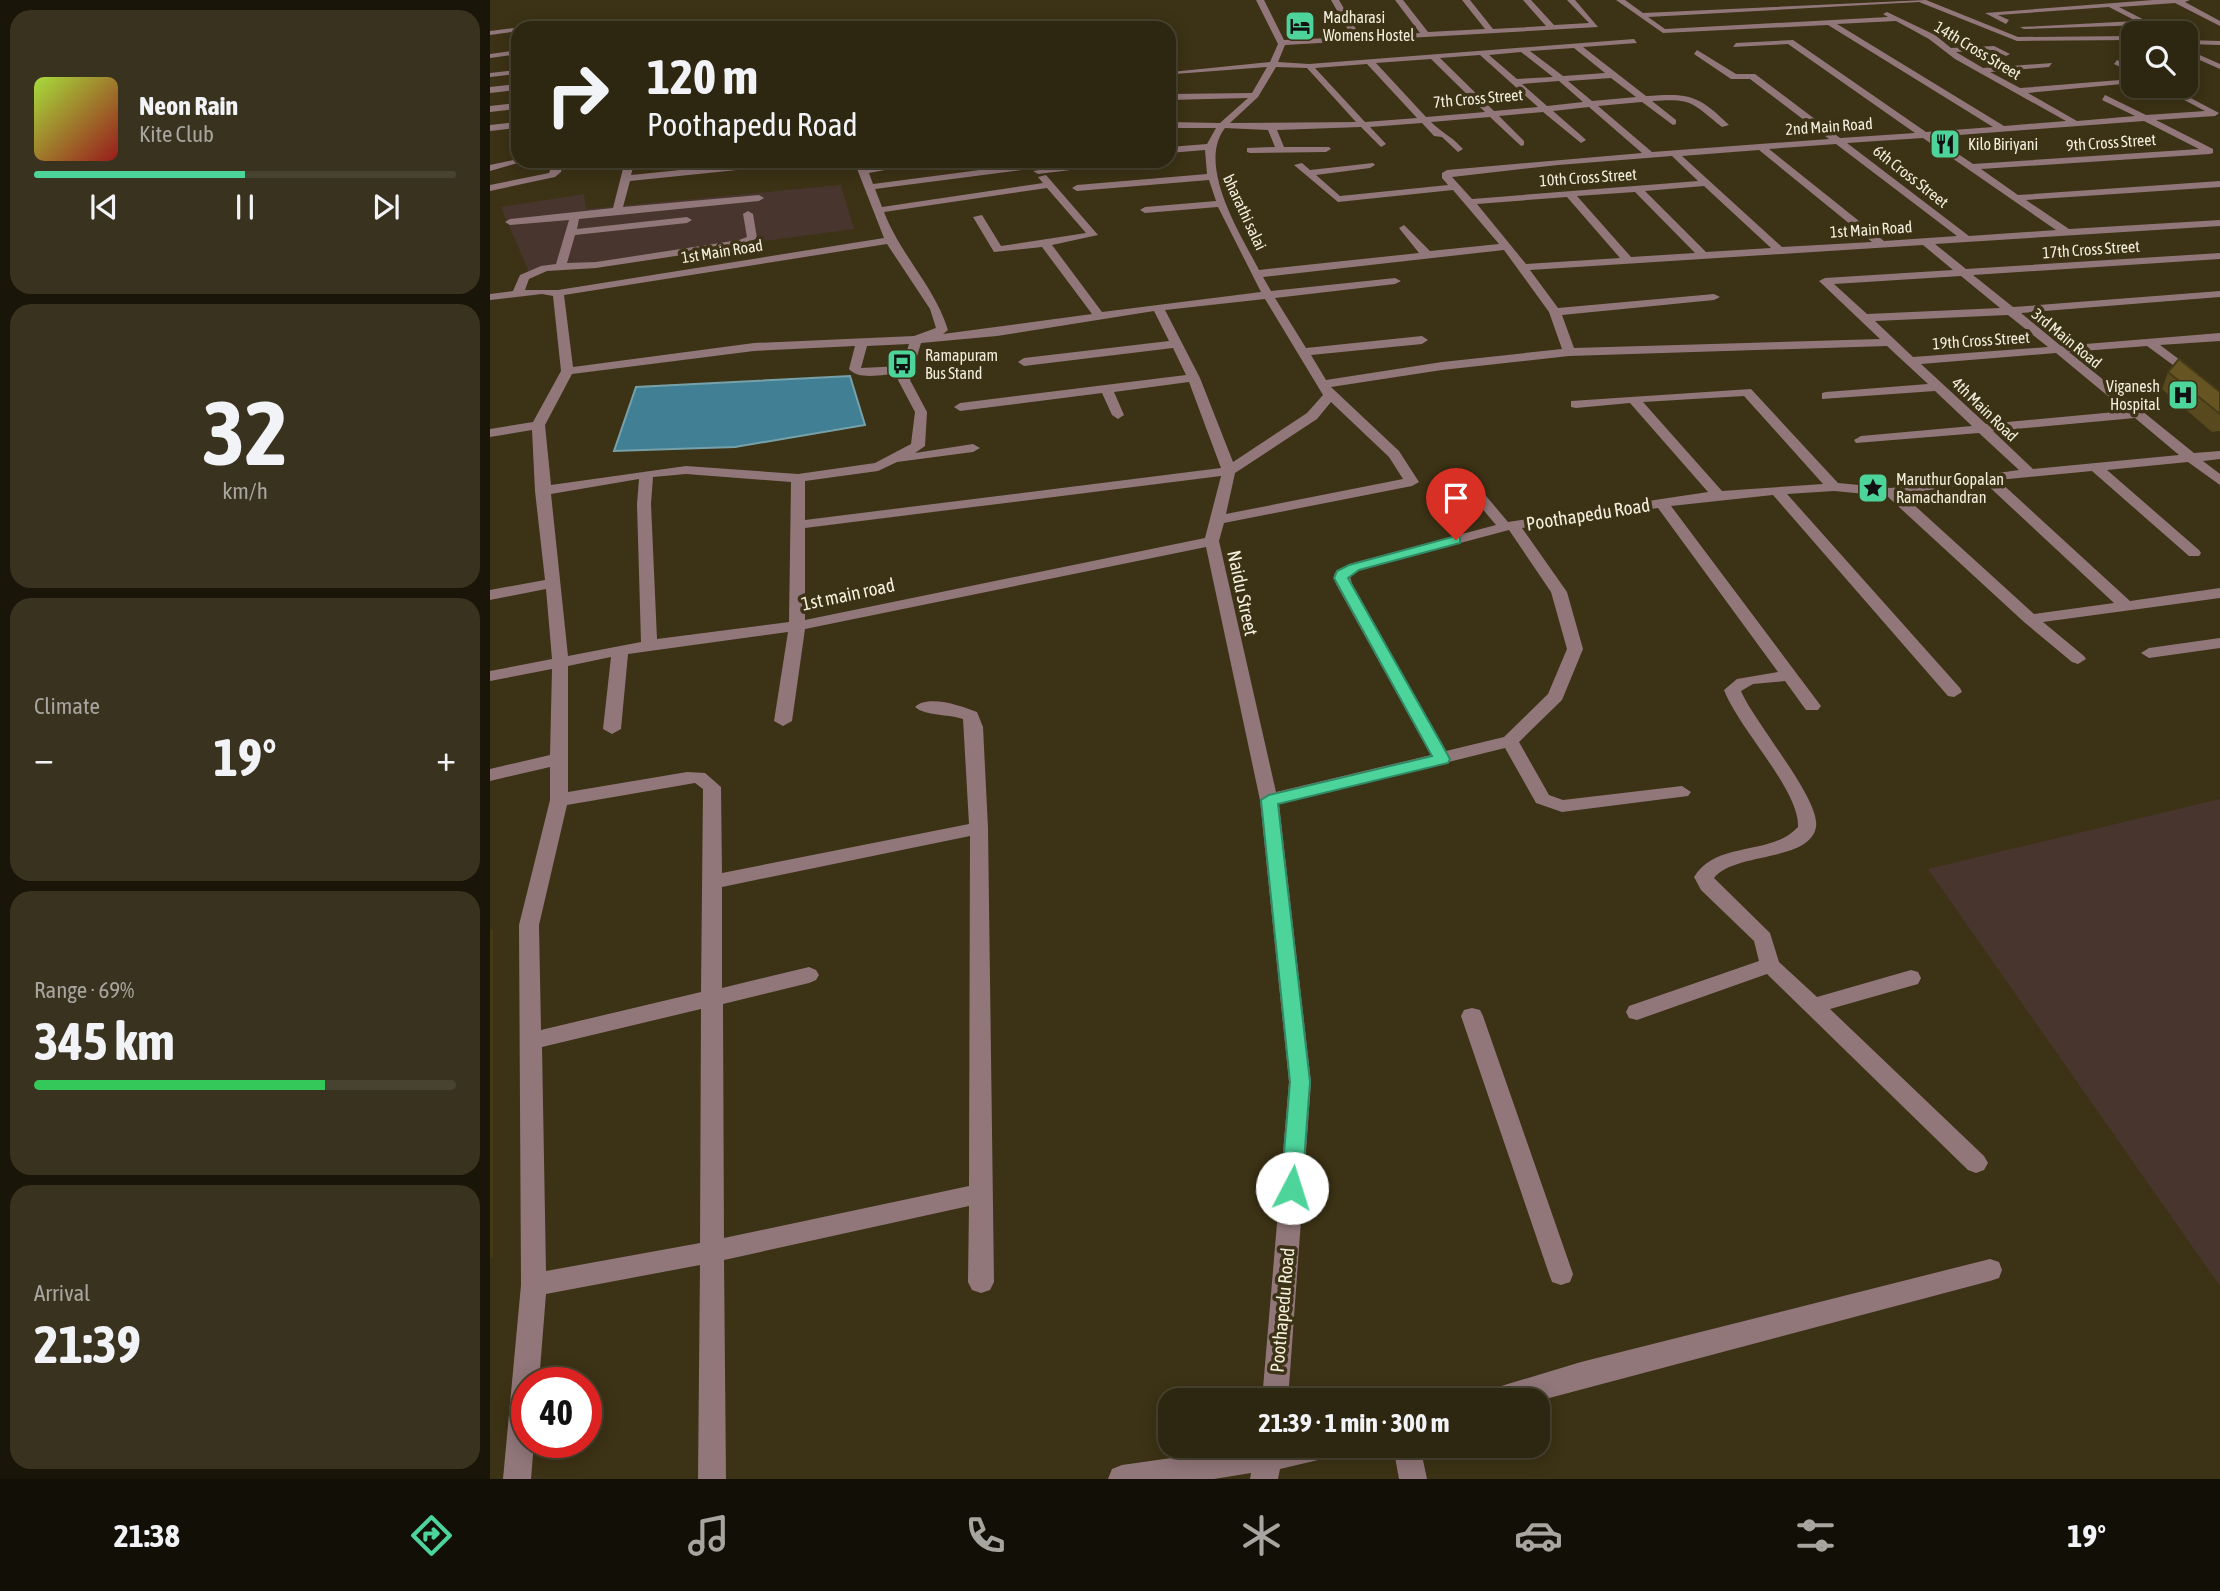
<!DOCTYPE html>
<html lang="en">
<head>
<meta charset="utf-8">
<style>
  :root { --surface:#2d2610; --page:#39321e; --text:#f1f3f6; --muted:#a7a59f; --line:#484330; --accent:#4cd49b }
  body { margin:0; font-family:"Asap Condensed",sans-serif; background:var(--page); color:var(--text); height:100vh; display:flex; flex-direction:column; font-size:26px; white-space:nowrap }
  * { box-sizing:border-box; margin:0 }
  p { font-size:23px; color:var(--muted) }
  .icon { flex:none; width:38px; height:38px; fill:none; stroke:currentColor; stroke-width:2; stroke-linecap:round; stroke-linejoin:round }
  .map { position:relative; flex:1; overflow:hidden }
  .side { display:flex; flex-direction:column; gap:10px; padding:10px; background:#191509; width:490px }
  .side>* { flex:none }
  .top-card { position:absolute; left:21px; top:21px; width:665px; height:147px; border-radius:21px; box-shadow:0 4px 18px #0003,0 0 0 2px var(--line); background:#2d2610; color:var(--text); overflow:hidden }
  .buttons { position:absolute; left:1631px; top:21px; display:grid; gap:14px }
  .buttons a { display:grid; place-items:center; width:77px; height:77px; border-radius:14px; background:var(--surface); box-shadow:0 4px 18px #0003,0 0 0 2px var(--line); font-size:35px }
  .speed { position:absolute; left:21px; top:1367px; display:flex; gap:14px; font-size:35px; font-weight:700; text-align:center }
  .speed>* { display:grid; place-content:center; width:91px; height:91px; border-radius:50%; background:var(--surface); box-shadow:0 4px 18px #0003,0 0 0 2px var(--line); line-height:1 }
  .speed .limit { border:10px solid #d22; background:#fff; color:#111 }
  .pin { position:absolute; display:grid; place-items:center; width:60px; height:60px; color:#fff; margin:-72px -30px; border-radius:50% 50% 50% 0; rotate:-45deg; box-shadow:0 0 7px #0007 }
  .pin .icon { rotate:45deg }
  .me { position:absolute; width:77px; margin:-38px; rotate:5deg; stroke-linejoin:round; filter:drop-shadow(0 0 5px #0008) }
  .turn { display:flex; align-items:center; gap:24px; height:147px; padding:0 21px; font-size:32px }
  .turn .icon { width:91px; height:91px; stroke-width:2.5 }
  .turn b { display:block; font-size:49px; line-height:60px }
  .big { font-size:52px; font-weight:700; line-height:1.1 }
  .side .widget { flex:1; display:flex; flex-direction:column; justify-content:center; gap:10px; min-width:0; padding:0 24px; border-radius:21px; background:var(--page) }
  .side .dial { align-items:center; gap:0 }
  .dial b { font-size:91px; line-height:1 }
  .song { display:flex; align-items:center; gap:21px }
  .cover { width:84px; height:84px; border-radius:10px; background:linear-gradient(135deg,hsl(80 70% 55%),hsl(0 70% 35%)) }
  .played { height:7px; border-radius:4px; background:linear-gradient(90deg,var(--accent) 50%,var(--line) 50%) }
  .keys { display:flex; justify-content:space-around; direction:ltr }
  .heat { display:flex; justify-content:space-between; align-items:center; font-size:38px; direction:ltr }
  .charge { height:10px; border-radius:5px; background:linear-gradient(90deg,#34c759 69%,var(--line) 0) }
  .trip { position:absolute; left:668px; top:1388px; width:392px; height:70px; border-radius:21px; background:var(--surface); box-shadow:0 4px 18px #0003,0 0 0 2px var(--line); font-weight:700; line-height:70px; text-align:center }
  .menu { display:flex; height:112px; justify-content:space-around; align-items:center; background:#120f06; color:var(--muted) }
  .menu .icon { width:49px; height:49px }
  .menu .current { color:var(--accent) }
  .menu b { font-size:32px; color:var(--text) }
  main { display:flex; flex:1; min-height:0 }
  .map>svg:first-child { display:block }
  .built { fill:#463a14 }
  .industrial { fill:#48362e }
  .water { fill:#418094; stroke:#77a1aa; stroke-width:2 }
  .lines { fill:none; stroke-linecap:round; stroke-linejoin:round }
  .minor { fill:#91777a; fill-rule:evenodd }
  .wall { fill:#58491e }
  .building { fill:#665523; stroke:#473c18; stroke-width:2 }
  .route { fill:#4cd49b; stroke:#318a65; stroke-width:2 }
  .labels { text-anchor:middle; stroke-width:7; stroke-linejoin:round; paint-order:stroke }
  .far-poi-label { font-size:16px; fill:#f4eedd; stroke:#3c3215; text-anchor:start }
  .far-street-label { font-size:16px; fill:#f4eedd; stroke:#3c3215 }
  .street-label { font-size:19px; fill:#f4eedd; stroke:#3c3215 }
</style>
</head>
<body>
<main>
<section class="side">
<div class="widget">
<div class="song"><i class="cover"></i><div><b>Neon Rain</b><p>Kite Club</p></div></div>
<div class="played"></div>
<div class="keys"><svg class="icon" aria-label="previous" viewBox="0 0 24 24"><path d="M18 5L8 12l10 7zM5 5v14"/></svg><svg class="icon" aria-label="pause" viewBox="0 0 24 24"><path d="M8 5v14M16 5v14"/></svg><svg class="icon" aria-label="next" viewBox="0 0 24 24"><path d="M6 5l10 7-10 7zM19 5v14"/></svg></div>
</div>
<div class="widget dial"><b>32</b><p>km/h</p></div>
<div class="widget"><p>Climate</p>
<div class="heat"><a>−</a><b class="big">19°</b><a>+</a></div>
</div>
<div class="widget"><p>Range · 69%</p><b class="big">345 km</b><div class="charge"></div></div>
<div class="widget"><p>Arrival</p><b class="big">21:39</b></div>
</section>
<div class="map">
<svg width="1730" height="1479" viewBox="0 0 1730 1479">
  <rect width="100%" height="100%" fill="#3c3215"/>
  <!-- built -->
  <path class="built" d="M0,930h3v327l-3,1z"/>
  <!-- industrial -->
  <path class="industrial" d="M351,185l13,44 -325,43 -28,-65 83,-13 2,15z
    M1730,799v487l-292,-417z"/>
  <!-- water -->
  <path class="water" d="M360,376l15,49 -130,22 -121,4 22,-64z"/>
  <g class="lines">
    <!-- minor -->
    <path class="minor" d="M766,0h8l20,40 68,-3 -21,-37h8l21,36 60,-3 -25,-33h8l25,32 57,-3 -23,-29h8l23,29 53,-3 -23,-26h8l23,25 35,-2 -22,-23h8l23,27 -313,18 -7,17 31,2 325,-25 3,4 -54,4 63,49c42,-3 52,-2 83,29l-7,2c-31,-25 -30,-29 -70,-26l24,19v4l-3,1 -31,-23 -44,4 54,46 177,-13 -79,-60h-19l-37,-25 3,-4 39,24h19l85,64 75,-5 -127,-89 -55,3 3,-4 57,-3 133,92 67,-5 -165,-102 -165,8 -47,-33h9l18,13 283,-13 92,37 115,-1v4l-116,1 -98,-39 -271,15 17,12 223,-12 -5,-3 4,-2 48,23 16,13 43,-2 16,8 -4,2 -13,-6 -37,2 27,16 69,-5 -3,4 -59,5 30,16 113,-9v4l-105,10 49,28 58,-5 -33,-16 3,-5 41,20 59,-4 -47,-25h10l51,27 -4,3 -59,4 57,29v4l-3,1 -229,15 37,26 202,-14v6l-194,13 43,29 151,-9v6l-285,18 31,25 254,-16v6l-247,16 40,32 207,-16v6l-199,16 40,33 159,-13v8l-60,4 32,24v6l-4,1 -41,-30 -78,6 125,101 26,-2v8l-17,2 17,13v11l-32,-23 -81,8 92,80 2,3 -2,3h-10l-97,-85 -94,9 132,121 90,-13v10l-177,24 41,34 2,3 -8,5 -6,-2 -48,-40 -137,-126 -53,-5 -47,3 173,194 2,4 -8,5 -6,-1 -175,-201 -102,11 150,200 -3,4h-12l-21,-29 -32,3 -12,7c13,31 80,109 75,136 -6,35 -82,25 -102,51l56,55 9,29 38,35 94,-27 7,2 3,6 -3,6 -88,25 154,147 4,7 -4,7 -8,3 -8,-3 -201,-196 -130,46 -8,-2 -3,-6 3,-6 130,-45 -5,-20 -53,-51 -7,-13c23,-37 76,-20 104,-50 2,-36 -59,-98 -74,-137l13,-11 41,-7 -120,-164 -136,20 45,64 16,57 -21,51 -43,42 30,53 14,5 119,-14 9,6 -3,4 -126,16 -26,-9 -31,-55 -226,56 32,278 -23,318h-26l27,-318 -29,-282 -54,-253 -401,82 -13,92 -9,5 -9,-5 14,-89 -160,22 -7,75 -9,5 -9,-5 8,-72 -43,9v126l119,-20 18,1 16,14 1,86 247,-49 -6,-105c-14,-5 -38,-3 -48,-12 13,-13 47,-1 62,5l6,15 5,101 6,454 -4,8 -9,3 -9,-3 -4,-8 1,-76 -245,54 2,219h-28l2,-214 -154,29 -7,88h-12v60h7l-3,37h-28l18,-194 -2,-360 31,-125v-33l-60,14v-12l60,-14 2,-86 -62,12v-10l62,-12 -6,-70 -56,11v-10l55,-10 -10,-89 -3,-61 -42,7v-8l43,-7 28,-51 -8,-75 -11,-2 -52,6v-6l23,-3 7,-16 21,-9 15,-2 13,-44 -59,5 -5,-3 5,-3 103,-11 12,-47h10l-4,14 137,-14h32l-5,3 -165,17 -7,26 136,-12 5,3 -5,3 -180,18 -2,10 110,-12 5,3 -5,3 -112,12 -8,28 29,-1 143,-22 8,-3 -4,-23 5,-3 5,3 4,24 -15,8 -146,22 -49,3 -18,8 -4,11h33l326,-52 -30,-77h10l2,7 44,-7h23l-64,12 4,11 161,-21 3,1v4l-162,21 7,18 161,-24 -5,-6 8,-2 52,60 -46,10 50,67 159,-20 -43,-85 -73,6 -5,-3 5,-3 71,-6 -7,-21 -132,11 -5,-3 5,-3 130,-11 -2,-24 -36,3v-6l38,-3 9,-16h-47v-6l51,1 28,-25 -79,2v-6l83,-1 15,-26 -92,7 -4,-2 99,-10 8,-18zM1406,21l33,18 26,20 111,62 -62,5 -167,-102zM1084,48l31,25 -42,3 -33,-25zM1031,52l32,25 -36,2 -28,-24zM990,55l58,52 -44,4 -54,-53zM941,59l54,53 -59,5 -50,-54zM877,64l50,54 -52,4 -50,-54zM786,67l31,1 49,54 -126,1 28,-26zM1121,78l25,19 -44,4 -24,-20zM1069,81l24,21 -36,4 -25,-22zM1099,107l53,46 -195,17 -5,3v5l6,7 -108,11 -24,-21 54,-7 5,-3 -2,-2 -63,7 -8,-7 -8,2 44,37 115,-12 46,54 -69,7 -26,-26 -5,3 20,25 -160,17c-18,-35 -63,-105 -34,-142l43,2 7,17 -28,1v4l3,1 76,-1 5,-3 -2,-2h-45l-7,-17 84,-3 20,20 5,-3 -16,-17 52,-4 12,13 8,1 16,15 5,-3 -2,-2c-10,-11 -20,-15 -30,-25l59,-5 31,29 3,-1v-4l-25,-25 44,-4 38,31 5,-3 -2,-2 -31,-27zM1654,121l55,28 -226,15 -40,-27zM1433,138l133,92 -87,6 -122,-93zM1346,144l121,92 -73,5 -115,-92zM1269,150l113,92 -90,5 -100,-91zM1182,156l26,25 -226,18 -20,-22 106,-12zM1214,186l67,62 -65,4 -61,-61zM557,188l39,45 -85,13 -19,-31 -9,2 21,35 48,-5 50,67 -149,20 5,-4c-13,-43 -47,-74 -64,-118zM1145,192l60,61 -64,4 -54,-61zM1077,197l53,61 -94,6 -49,-60zM397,244l43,65 6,19 -22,8 -160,7 -181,24 -9,-72zM1433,245l30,25 -128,8 -6,3 61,58 -306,9 -12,-33 152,-15 6,-3 -6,-3 -156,14 -28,-38zM1014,250l45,62 13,37 -120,13 -116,18 -15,-25 111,-11 6,-4 -6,-4 -116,12 -31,-50 120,-14 6,-3 -6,-3 -124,13 -8,-14zM1471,276l39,32 -133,6 -33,-30zM775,299l58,96 -16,18 -74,49 -33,-84 -35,-68zM664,311l15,30 -145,17 -6,4 6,4 149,-18 13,27 -226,28 -6,4 6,4 142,-18 10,22 6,4 6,-4 -10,-23 75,-10 32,86 -416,52v-39l73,-10 19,-9 76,-10 7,-4 -7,-4 -58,9 10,-7 2,-34 -17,-32 11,-37 76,-7zM1518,315l40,32 -135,10 -38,-36zM419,344l-7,22 -41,2 6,-22zM365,346l-6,23c10,12 36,5 51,4l-2,7 17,32 -4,32 -36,19 -77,11 -112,-8 -135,19 -6,-60 27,-51 182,-23zM1397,346l41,38 -102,8 -4,1v6l113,-8 37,35 -111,10 -7,4 2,3 123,-10 40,37 -128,18 -53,-5 -87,-94 -180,12v6l5,1 54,-5 78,89 -200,30 -27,-32 -5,-1 -7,4 27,32 -147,39 -15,10 2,10 95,171 -155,37 -57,-251 5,-18 188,-37 7,-4 -20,-31 -68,-64 111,-17 127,-14zM1566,353l70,58 -140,13 -65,-60zM1254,396l79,88 -101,7 -79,-89zM841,402l58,55 14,22 -177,35 9,-41 82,-54zM1645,418l44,37 -146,14 -40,-38zM196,474l105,8 -2,140 -132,17 -6,-135 2,-27zM731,476l-16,62 -400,82v-92zM149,479l-2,25 4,138 -73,14 -17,-162zM1494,482l130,121 -80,11 -132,-120zM1019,530l42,62 16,57 -19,45 -44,43 -58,14 -94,-167 -2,-8 9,-6zM205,783l8,6 -2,203 -160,38 -2,-105 28,-120zM480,836l-1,350 -245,52 -1,-234 86,-21 7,-3 3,-5 -3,-5 -7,-3 -87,21v-101zM211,1009l-1,234 -154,28 -4,-224z
      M1663,0h37l-5,2 35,19v5l-45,-23 -56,4 51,26h-9l-17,-8 -120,4 -4,-2 116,-6 -27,-14 -111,8 11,5 -3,4 -21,-11z
      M31,27l-3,4 -28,4v-4z
      M1696,40l34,1v4l-34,-1z
      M1696,49l34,15v5l-34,-15z
      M28,50v4l-28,4v-4z
      M1627,60l16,8v5l-19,-9z
      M28,70v4l-28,3v-4z
      M28,84v6l-28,3v-6z
      M28,103v6l-28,3v-6z
      M28,122v6l-28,3v-6z
      M28,159v2h7l-35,10v-6z
      M64,161h10l-3,11 -6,5 -65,14v-6l59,-12z
      M607,161h28l-5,3 -82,10 -5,-3z
      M1730,638v10l-71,10 -8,-5 8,-5z
      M982,1008l8,2 3,6 90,258 -3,8 -9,3 -9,-3 -3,-8 -88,-258 3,-6z
      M1500,1259l9,3 3,8 -3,8 -9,3 -452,120 -53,-1 4,-9 9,-4 83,-25z
      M766,1446h83l-4,10 -55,13 -2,10h-28l1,-6 -37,6h-106l4,-10 10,-4z
      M903,1446h27l7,33h-28z"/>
  </g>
  <!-- wall -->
  <path class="wall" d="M1678,372l52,20v39l-8,1 -50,-43z"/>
  <!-- building -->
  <path class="building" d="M1689,359l41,33v22l-52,-42z"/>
  <!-- route -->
  <path class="route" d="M966,536l4,1v6l-101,27 -11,8 102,181 -2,4 -170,41 32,278 -8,106 -3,6 -7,3 -8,-3 -3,-6 9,-106 -29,-282 8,-5 163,-39 -98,-178 3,-7 12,-6z"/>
  <!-- icons -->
  <defs>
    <g id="hotel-square" transform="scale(1.575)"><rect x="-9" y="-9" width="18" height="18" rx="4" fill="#4cd49b" stroke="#3c3215"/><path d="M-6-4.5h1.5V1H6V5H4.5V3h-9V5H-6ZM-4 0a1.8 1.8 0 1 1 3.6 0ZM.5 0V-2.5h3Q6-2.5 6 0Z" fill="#111"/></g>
    <g id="restaurant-square" transform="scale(1.575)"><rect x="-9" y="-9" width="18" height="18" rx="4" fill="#4cd49b" stroke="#3c3215"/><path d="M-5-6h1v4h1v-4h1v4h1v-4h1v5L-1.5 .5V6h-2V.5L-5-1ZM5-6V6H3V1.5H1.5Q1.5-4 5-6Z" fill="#111"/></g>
    <g id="bus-square" transform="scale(1.575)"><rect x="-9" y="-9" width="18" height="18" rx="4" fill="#4cd49b" stroke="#3c3215"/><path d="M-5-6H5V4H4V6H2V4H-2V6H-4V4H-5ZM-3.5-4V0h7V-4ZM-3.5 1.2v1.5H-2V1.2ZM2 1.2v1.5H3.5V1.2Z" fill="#111"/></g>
    <g id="hospital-square" transform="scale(1.575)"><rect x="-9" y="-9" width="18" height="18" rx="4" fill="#4cd49b" stroke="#3c3215"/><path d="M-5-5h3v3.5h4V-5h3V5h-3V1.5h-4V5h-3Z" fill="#111"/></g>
    <g id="sight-square" transform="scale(1.575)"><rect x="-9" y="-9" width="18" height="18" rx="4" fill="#4cd49b" stroke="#3c3215"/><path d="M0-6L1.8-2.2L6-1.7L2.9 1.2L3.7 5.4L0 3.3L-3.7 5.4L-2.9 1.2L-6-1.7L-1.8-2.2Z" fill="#111"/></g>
  </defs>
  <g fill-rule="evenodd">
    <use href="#hotel-square" x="810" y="26"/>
    <use href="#restaurant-square" x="1455" y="144"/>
    <use href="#bus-square" x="412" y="364"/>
    <use href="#hospital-square" x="1693" y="395"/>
    <use href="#sight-square" x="1383" y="488"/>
  </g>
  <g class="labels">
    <!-- far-poi labels -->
    <g class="far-poi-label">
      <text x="833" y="23">Madharasi<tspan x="833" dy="18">Womens Hostel</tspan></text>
      <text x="1478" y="150">Kilo Biriyani</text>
      <text x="435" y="361">Ramapuram<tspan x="435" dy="18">Bus Stand</tspan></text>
      <text x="1670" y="392" text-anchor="end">Viganesh<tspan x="1670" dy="18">Hospital</tspan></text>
      <text x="1406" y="485">Maruthur Gopalan<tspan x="1406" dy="18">Ramachandran</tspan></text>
    </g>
    <!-- far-street labels -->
    <g class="far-street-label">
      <text transform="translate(1488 50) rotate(31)" y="6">14th Cross Street</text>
      <text transform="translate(988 98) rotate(-5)" y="6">7th Cross Street</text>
      <text transform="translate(1339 126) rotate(-4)" y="6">2nd Main Road</text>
      <text transform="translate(1621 142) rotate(-4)" y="6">9th Cross Street</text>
      <text transform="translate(1421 176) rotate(38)" y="6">6th Cross Street</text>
      <text transform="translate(1098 177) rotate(-4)" y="6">10th Cross Street</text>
      <text transform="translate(755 212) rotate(65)" y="6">bharathi salai</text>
      <text transform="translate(1381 229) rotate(-4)" y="6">1st Main Road</text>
      <text transform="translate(1601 249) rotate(-4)" y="6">17th Cross Street</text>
      <text transform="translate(232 251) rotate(-9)" y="6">1st Main Road</text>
      <text transform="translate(1577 338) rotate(39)" y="6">3rd Main Road</text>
      <text transform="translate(1491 340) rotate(-4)" y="6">19th Cross Street</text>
      <text transform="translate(1495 409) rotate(44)" y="6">4th Main Road</text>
    </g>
    <!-- street labels -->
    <g class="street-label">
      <text transform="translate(1098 514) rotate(-9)" y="7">Poothapedu Road</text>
      <text transform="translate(753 593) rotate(78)" y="7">Naidu Street</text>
      <text transform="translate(358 594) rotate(-12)" y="7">1st main road</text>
      <text transform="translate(792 1310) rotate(-85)" y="7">Poothapedu Road</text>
    </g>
  </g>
</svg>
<div class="buttons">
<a><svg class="icon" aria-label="search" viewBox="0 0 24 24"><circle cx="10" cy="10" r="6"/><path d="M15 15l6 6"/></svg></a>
</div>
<div class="speed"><div class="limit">40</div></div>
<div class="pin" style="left:966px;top:540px;background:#d93025"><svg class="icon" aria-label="arrive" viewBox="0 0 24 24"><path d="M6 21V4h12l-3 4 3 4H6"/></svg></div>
<svg class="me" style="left:802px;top:1188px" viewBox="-20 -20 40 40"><circle r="19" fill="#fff"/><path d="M0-13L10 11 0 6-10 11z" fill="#4cd49b"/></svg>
<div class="trip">21:39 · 1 min · 300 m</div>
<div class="top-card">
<div class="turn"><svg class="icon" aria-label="right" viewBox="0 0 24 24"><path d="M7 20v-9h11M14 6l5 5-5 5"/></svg><div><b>120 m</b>Poothapedu Road</div></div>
</div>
</div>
</main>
<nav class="menu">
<b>21:38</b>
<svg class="icon current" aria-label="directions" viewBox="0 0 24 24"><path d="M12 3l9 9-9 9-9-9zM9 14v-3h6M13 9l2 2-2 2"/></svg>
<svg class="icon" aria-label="music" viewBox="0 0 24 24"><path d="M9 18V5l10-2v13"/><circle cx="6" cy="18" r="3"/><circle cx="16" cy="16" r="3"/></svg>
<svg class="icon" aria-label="phone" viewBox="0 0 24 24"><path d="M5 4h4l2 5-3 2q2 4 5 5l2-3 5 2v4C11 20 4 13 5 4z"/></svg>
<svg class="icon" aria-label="climate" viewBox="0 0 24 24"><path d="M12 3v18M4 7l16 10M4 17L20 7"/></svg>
<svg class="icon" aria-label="car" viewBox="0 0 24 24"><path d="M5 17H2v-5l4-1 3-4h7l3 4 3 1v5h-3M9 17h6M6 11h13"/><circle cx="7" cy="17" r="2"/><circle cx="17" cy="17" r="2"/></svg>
<svg class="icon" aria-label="filters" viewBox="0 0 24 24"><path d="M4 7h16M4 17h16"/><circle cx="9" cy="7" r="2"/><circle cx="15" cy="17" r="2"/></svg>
<b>19°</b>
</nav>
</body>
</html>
